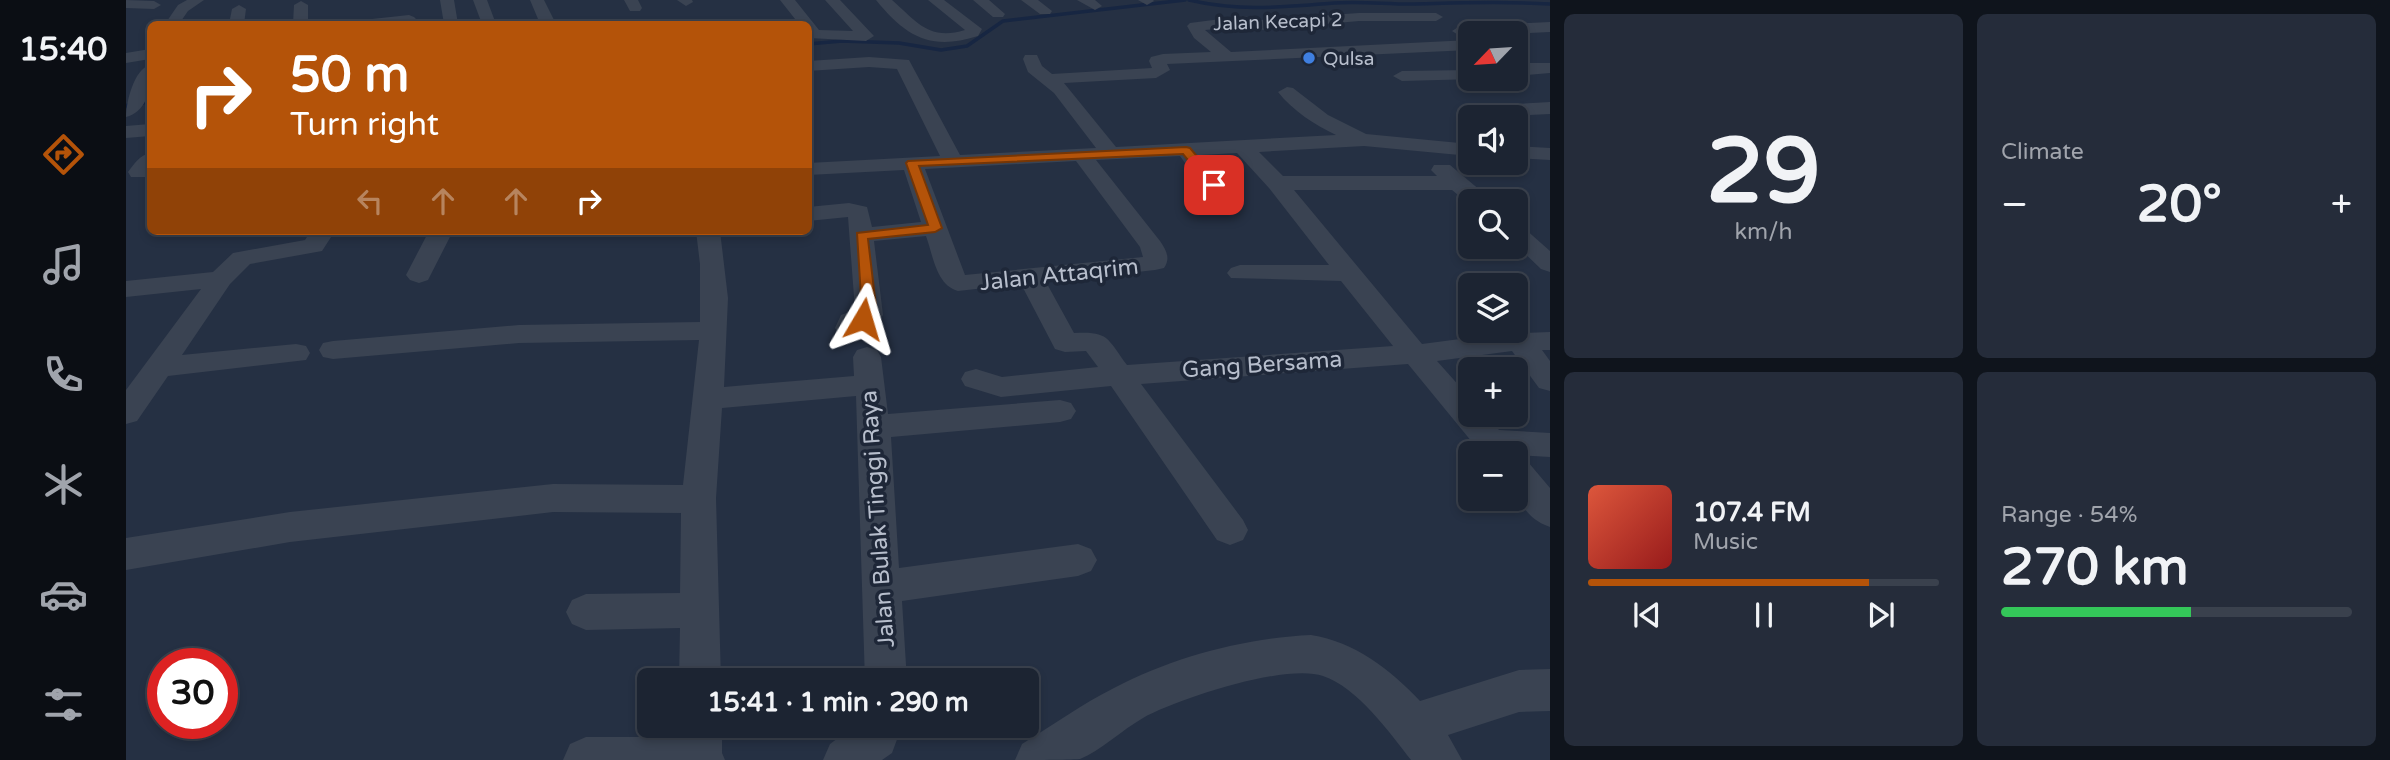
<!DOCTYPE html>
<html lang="en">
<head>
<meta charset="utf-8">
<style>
  :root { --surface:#1c2432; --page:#252c3a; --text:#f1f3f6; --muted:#a0a4ac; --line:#3a414d; --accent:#b45309 }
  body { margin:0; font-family:"Varela Round",sans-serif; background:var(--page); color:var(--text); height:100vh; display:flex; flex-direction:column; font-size:26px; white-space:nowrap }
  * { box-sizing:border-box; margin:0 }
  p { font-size:23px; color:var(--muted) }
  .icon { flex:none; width:38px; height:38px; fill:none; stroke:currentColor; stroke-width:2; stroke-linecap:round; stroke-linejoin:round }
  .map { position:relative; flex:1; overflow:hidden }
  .side { display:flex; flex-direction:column; gap:14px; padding:14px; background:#0f141c; width:840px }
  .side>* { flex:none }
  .top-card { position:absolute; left:21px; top:21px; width:665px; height:214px; border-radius:10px; box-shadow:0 4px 10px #0003,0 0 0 2px var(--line); background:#b45309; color:#fff; overflow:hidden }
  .needle { width:46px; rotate:245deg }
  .tools { position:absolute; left:1332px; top:21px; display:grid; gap:14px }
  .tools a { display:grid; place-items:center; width:70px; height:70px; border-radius:10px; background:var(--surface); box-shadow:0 4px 10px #0003,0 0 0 2px var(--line); font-size:35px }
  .speed { position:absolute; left:21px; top:648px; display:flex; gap:14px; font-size:35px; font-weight:700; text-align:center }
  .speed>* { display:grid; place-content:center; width:91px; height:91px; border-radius:50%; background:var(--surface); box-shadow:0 4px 10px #0003,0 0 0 2px var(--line); line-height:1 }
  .speed .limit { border:10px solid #d22; background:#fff; color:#111 }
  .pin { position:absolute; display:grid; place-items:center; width:60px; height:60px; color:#fff; margin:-30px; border-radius:14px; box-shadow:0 4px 10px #0006 }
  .me { position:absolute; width:77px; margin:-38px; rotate:7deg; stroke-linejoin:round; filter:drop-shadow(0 0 5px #0008) }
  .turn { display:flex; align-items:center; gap:24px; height:147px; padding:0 28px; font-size:32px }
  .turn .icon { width:91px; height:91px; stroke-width:2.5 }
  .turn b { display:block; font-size:49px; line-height:60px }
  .lanes { display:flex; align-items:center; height:66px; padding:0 28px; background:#0003; justify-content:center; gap:35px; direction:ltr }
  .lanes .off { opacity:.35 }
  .big { font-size:52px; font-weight:800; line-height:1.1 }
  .side .card { flex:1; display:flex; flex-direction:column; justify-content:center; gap:10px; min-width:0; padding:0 24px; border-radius:10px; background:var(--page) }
  .side .dial { align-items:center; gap:0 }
  .dial b { font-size:91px; line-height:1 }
  .song { display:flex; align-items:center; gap:21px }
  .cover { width:84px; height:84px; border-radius:10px; background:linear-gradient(135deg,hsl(10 70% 55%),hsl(0 70% 35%)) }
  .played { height:7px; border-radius:4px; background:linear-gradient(90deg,var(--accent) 80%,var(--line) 80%) }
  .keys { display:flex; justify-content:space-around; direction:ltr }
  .heat { display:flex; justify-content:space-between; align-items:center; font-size:38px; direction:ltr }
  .charge { height:10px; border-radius:5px; background:linear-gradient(90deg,#34c759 54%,var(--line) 0) }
  .side .tiles { flex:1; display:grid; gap:14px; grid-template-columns:repeat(2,1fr) }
  .trip { position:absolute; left:511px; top:668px; width:402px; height:70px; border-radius:10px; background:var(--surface); box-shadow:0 4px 10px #0003,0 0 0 2px var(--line); font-weight:800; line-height:70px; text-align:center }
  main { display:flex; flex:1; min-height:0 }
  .tabs { display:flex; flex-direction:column; width:126px; justify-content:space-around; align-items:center; background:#0b0e14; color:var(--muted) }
  .tabs .icon { width:49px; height:49px }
  .tabs .active { color:var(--accent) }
  .tabs b { font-size:32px; color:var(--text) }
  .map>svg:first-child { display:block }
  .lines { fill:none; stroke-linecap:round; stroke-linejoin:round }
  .stream-far1 { stroke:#172642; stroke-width:3.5 }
  .stream { stroke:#172642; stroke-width:4.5 }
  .minor { fill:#3a4352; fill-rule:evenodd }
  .route { fill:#b45309; stroke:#753606; stroke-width:2 }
  .shop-dot { fill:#3f7fe0; stroke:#1e2738; stroke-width:2.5 }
  .labels { text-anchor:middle; stroke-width:7; stroke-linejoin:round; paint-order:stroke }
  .far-street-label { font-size:19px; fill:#b7becc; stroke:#1e2738 }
  .far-poi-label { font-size:19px; fill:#b7becc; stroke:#1e2738; text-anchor:start }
  .street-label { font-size:23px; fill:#b7becc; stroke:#1e2738 }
</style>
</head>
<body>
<main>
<nav class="tabs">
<b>15:40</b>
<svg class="icon active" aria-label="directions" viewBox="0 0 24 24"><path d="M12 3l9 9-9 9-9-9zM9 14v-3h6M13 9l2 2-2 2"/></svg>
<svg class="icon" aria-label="music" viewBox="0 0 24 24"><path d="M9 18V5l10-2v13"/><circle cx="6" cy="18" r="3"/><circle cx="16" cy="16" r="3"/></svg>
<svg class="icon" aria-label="phone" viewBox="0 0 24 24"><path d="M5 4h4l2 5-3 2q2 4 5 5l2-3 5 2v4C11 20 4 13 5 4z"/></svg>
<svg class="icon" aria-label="climate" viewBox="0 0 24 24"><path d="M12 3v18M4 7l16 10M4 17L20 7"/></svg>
<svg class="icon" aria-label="car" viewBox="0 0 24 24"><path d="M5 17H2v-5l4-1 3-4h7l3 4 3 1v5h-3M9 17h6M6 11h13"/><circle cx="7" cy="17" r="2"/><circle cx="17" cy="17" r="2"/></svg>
<svg class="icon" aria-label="filters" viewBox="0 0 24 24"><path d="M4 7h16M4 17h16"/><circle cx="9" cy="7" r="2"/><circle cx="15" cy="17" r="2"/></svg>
</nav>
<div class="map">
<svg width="1424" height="760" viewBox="0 0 1424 760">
  <rect width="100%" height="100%" fill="#253043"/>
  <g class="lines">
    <!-- stream-far1 -->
    <path class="stream-far1" d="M1063,0c51,12 94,7 145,3 25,-2 51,1 76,1 47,-1 93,-3 140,0
      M682,44l34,-3 57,2 42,7 26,-4 36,-25 182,-21"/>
    <!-- stream -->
    <path class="stream" d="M0,106l24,-5"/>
    <!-- minor -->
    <path class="minor" d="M0,0l28,1 7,4 -7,4 -28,-1z
      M61,0h17l-16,11 -9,13h-14l13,-19z
      M314,0h14l4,24h-14z
      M347,0h14l9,24h-14z
      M404,0h14l11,22 -2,2h-24l2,-3 7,-2z
      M498,0h14l4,8 -2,3h-10z
      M551,0h15l1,2 -7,4z
      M654,0h15l24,30 34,1 -28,-31h15l34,36 -8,5 -57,-3 -1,-14h-9z
      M750,0h16c25,22 37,41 73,30l-37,-30h16l38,29 -4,7c-47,15 -72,1 -102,-36z
      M847,0h16l16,14 -2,3h-10z
      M895,0h17l14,11 -2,3h-10z
      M951,0h18l7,6 -7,4z
      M1012,0h15l1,1 -7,4z
      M175,1l7,4v19h-15l1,-19z
      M113,5l7,4 -2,15h-15l3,-15z
      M1233,13h77l7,4 -7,4h-77l-99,9 -16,-4 -39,4 26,22 239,-12v10l-303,14 3,6 -14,8 -92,5 52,64 220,-12c-21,-10 -43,-24 -58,-43l9,-5 6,1 35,27 38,19 104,10v12l-106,-10 -105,6 24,24h154l-6,-6 3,-5h16l37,31 3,5h-20v4l-18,-15h-158l128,154 76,-10 52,-2v18h-8l8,11v30l-11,-3 -27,-37 -75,10 33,37v17h15l14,15 51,3v24l-69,-4 -73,-89 -267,20 102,136 5,10 -5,10 -13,5 -13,-5 -106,-154 -110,11 -36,-11 -4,-7 4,-7 11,-3 26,8 96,-10 -12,-16 -21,1 -10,-3 -34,-65 -63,7c-22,-6 -25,-36 -32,-55l-52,5 9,74 -4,6 -16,5 -4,8 -10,3 -10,-3 -4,-6 6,-13 14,-5 -7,-93 -40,4v-14l41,-4 18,4 5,20 49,-5 -17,-52 -96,5v-12l132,-7 -43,-87 -28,-2 -61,4v-10l61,-4 40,3 51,95 136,-7 -42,-55 -26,-21 -5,-13 2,-4h12l5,11 10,8 100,-6 -3,-7 2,-4 12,-3 48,-2 -17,-14 -7,-12 3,-3 54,-7 16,4zM1111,153l32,35 60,77h-89l-9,3 -4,5 4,5 110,3 52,65 -266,19c-20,-27 -18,-34 -53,-32l-28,-51 109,-12 9,-2c7,-10 2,-18 -4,-27l-64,-81 84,-4c11,14 23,39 43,34l3,-5 -25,-30zM950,161l64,86 3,10 -178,18 -40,-106z
      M283,15l5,2 3,3 -3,3 -50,1 8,-5z
      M1424,22v10l-90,4 -8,-5 8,-5z
      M24,49v10l-24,4v-10z
      M1401,63h23v10l-34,3v-10z
      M24,65c2,19 -1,46 -24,52 0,-15 8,-48 24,-52z
      M1344,70v9h6l-74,2 -9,-5 9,-5z
      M1424,102v12l-68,3 -7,-5 9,-6z
      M24,124v12l-24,2v-12z
      M1390,146l34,2v12l-34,-2z
      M24,153v19l-3,5h-16l-3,-5c6,-8 12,-17 22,-19z
      M1390,226l8,2 26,23v21l-9,-3 -25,-24z
      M185,231h24l-13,20 -72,13 -20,20 -48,71 114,-11 10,2 4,7 -4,7 -138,16 -31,45 -11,3v-34l75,-101 -75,8v-16l87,-9 20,-19 72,-13z
      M303,231h24l-25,49 -9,3 -9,-3 -4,-5z
      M570,231h24l8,67 -4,89 130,-11 -1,-19 4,-7 10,-3 10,3 4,7 7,57 172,-14 11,3 5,8 -5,8 -11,3 -169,15 8,131 179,-24 13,5 6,11 -6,11 -13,5 -176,25 5,80h-42l-9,-285 -134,12 -6,90 5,183h-42l1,-53 -94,2 -14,-6 -6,-12 6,-12 14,-6 94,-1 1,-80 -128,-1 -263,30 -164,28v-32l164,-26 263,-28 130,1 16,-145 -180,3 -186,16 -10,-2 -4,-7 4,-7 10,-2 186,-16 181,-3v-58z
      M1390,458l12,4 22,26v39c-32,-11 -37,-39 -34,-69z
      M1185,635c44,7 79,34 109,66l99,-31 31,-1v42l-31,1 -71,23 14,25h-51c-21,-27 -54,-73 -88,-84 -37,-13 -146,23 -180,42 -21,12 -43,33 -63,41 -13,1 -49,1 -65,1l7,-16c31,-19 60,-40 92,-56 59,-31 131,-50 197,-53z
      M552,726h44v27l3,7h-162l7,-16 16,-7h92z
      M728,726h48l-10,27 -10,7h-59l7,-16z"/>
  </g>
  <!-- route -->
  <path class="route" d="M1060,147l4,1 29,34v5h-9l-27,-33 -264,12 23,62 -7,4 -67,7 9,76 -14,8 -7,-4 6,-6 -5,-80 71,-8 -22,-62 2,-2z"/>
  <!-- markers -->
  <circle class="shop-dot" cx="1183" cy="58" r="7"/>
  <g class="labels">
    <!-- far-street labels -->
    <g class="far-street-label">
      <text transform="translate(1152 21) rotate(-2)" y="7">Jalan Kecapi 2</text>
    </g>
    <!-- far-poi labels -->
    <g class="far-poi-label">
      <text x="1197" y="65">Qulsa</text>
    </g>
    <!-- street labels -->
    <g class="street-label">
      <text transform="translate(933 274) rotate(-6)" y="8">Jalan Attaqrim</text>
      <text transform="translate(1136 364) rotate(-4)" y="8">Gang Bersama</text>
      <text transform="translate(751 519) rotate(-94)" y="8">Jalan Bulak Tinggi Raya</text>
    </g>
  </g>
</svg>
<div class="tools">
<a><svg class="needle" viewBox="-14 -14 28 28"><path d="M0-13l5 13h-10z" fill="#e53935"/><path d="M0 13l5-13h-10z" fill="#a0a4ac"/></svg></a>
<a><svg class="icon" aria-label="sound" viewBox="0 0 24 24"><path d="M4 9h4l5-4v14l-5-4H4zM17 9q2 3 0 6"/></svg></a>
<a><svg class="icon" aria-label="search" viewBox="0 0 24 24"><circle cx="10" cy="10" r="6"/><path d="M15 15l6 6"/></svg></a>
<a><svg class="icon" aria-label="layers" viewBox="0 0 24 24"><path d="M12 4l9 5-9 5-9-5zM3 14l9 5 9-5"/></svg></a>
<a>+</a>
<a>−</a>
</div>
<div class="speed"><div class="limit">30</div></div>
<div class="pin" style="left:1088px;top:185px;background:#d93025"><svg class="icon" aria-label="arrive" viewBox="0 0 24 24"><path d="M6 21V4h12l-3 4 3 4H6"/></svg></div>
<svg class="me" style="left:737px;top:319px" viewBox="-20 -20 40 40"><path d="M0-17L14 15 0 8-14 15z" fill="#b45309" stroke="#fff" stroke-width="4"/></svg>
<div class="trip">15:41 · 1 min · 290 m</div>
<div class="top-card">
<div class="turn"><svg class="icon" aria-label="right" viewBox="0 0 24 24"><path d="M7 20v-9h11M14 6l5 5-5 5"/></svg><div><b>50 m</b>Turn right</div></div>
<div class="lanes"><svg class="icon off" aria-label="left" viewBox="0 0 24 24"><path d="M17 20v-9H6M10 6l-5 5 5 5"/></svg><svg class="icon off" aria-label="ahead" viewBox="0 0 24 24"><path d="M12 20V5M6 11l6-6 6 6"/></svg><svg class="icon off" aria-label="ahead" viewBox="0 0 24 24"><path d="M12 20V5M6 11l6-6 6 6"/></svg><svg class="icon" aria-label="right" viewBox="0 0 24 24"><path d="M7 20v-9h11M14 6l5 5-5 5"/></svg></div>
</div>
</div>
<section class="side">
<div class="tiles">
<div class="card dial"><b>29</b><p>km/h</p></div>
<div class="card"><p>Climate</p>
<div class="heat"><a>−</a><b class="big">20°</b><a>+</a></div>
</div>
<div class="card">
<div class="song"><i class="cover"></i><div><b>107.4 FM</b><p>Music</p></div></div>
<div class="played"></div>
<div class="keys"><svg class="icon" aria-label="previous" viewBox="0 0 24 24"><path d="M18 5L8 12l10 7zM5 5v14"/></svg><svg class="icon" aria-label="pause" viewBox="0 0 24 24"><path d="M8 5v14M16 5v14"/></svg><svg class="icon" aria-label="next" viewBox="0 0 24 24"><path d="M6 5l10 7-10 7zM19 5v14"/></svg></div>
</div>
<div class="card"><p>Range · 54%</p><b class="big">270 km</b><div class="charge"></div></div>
</div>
</section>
</main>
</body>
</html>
